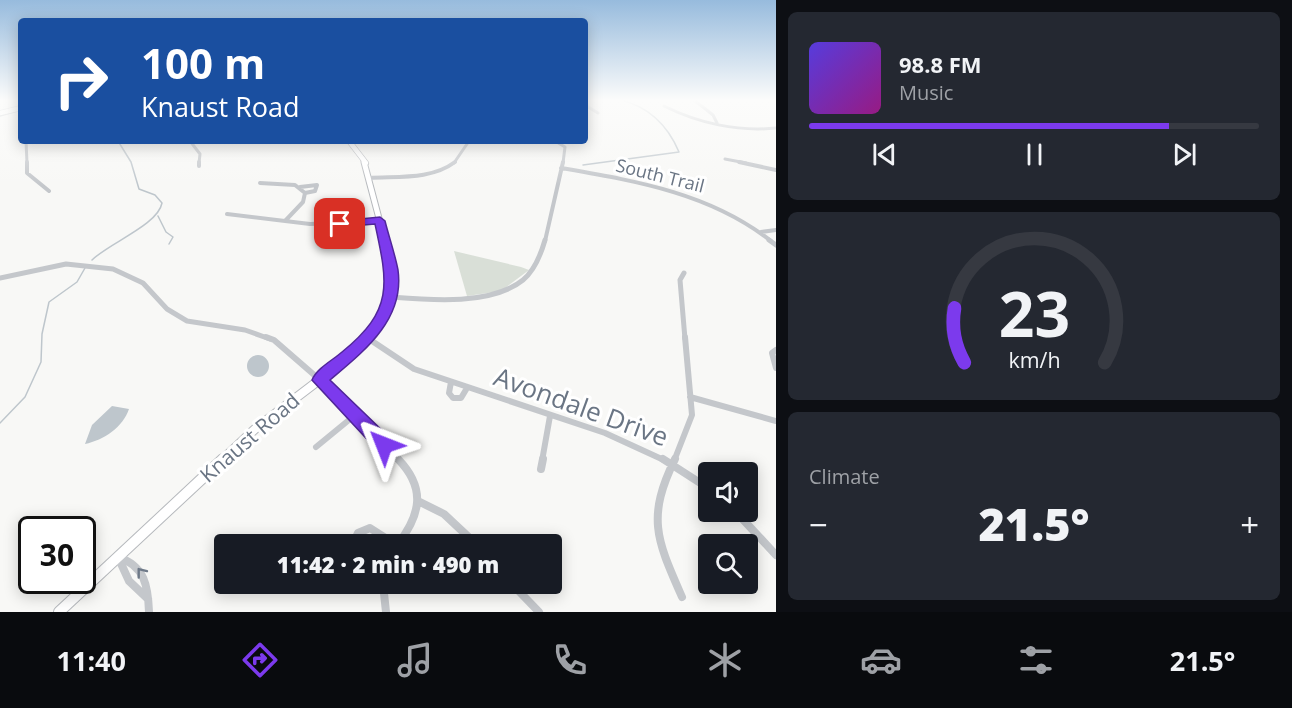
<!DOCTYPE html>
<html lang="en">
<head>
<meta charset="utf-8">
<style>
  :root { --surface:#171b24; --page:#242831; --text:#f1f3f6; --muted:#9ea1a6; --line:#363941; --accent:#7c3aed }
  body { margin:0; font-family:"Open Sans",sans-serif; background:var(--page); color:var(--text); height:100vh; display:flex; flex-direction:column; font-size:22px; white-space:nowrap }
  * { box-sizing:border-box; margin:0 }
  p { font-size:20px; color:var(--muted) }
  .icon { flex:none; width:33px; height:33px; fill:none; stroke:currentColor; stroke-width:2; stroke-linecap:round; stroke-linejoin:round }
  .map { position:relative; flex:1; overflow:hidden }
  .sheet { display:flex; flex-direction:column; gap:12px; padding:12px; background:#0d0f14; width:516px }
  .sheet>* { flex:none }
  .hud { position:absolute; left:18px; top:18px; width:570px; height:126px; border-radius:6px; box-shadow:0 3px 15px #0003; background:#1a4fa0; color:#fff; overflow:hidden }
  .controls { position:absolute; left:698px; top:462px; display:grid; gap:12px }
  .controls a { display:grid; place-items:center; width:60px; height:60px; border-radius:6px; background:var(--surface); box-shadow:0 3px 15px #0003; font-size:30px }
  .speed { position:absolute; left:18px; top:516px; display:flex; gap:12px; font-size:30px; font-weight:700; text-align:center }
  .speed>* { display:grid; place-content:center; width:78px; height:78px; border-radius:50%; background:var(--surface); box-shadow:0 3px 15px #0003; line-height:1 }
  .speed .limit { border:3px solid #111; border-radius:9px; background:#fff; color:#111 }
  .pin { position:absolute; display:grid; place-items:center; width:51px; height:51px; color:#fff; margin:-26px; border-radius:12px; box-shadow:0 3px 9px #0006 }
  .me { position:absolute; width:66px; margin:-33px; rotate:315deg; stroke-linejoin:round; filter:drop-shadow(0 0 4px #0008) }
  .turn { display:flex; align-items:center; gap:21px; height:126px; padding:0 24px; font-size:27px }
  .turn .icon { width:78px; height:78px; stroke-width:2.5 }
  .turn b { display:block; font-size:42px; line-height:51px }
  .big { font-size:45px; font-weight:800; line-height:1.1 }
  .sheet .tile { flex:1; display:flex; flex-direction:column; justify-content:center; gap:9px; min-width:0; padding:0 21px; border-radius:9px; background:var(--page) }
  .sheet .dial { align-items:center; gap:0 }
  .dial svg { height:156px; overflow:visible; fill:none; stroke:var(--line); stroke-width:7; stroke-linecap:round; text-anchor:middle }
  .dial text { fill:var(--text); stroke:none }
  .song { display:flex; align-items:center; gap:18px }
  .cover { width:72px; height:72px; border-radius:9px; background:linear-gradient(135deg,hsl(250 70% 55%),hsl(310 70% 35%)) }
  .played { height:6px; border-radius:3px; background:linear-gradient(90deg,var(--accent) 80%,var(--line) 80%) }
  .keys { display:flex; justify-content:space-around; direction:ltr }
  .heat { display:flex; justify-content:space-between; align-items:center; font-size:33px; direction:ltr }
  .trip { position:absolute; left:214px; top:534px; width:348px; height:60px; border-radius:6px; background:var(--surface); box-shadow:0 3px 15px #0003; font-weight:800; line-height:60px; text-align:center }
  .dock { display:flex; height:96px; justify-content:space-around; align-items:center; background:#090b0e; color:var(--muted) }
  .dock .icon { width:42px; height:42px }
  .dock .on { color:var(--accent) }
  .dock b { font-size:27px; color:var(--text) }
  main { display:flex; flex:1; min-height:0 }
  .map>svg:first-child { display:block }
  .green { fill:#d9dfd7 }
  .water { fill:#bec6cc }
  .lines { fill:none; stroke-linecap:round; stroke-linejoin:round }
  .stream { stroke:#bec6cc; stroke-width:1.5 }
  .major-far4-casing { stroke:#b6b9bd; stroke-width:6 }
  .major-far3-casing { stroke:#b6b9bd; stroke-width:7 }
  .major-far2-casing { stroke:#b6b9bd; stroke-width:9 }
  .major-far1-casing { stroke:#b6b9bd; stroke-width:10 }
  .major-casing { stroke:#b6b9bd; stroke-width:12 }
  .minor-far4 { stroke:#c4c7cb; stroke-width:3 }
  .minor-far3 { stroke:#c4c7cb; stroke-width:4 }
  .minor-far2 { stroke:#c4c7cb; stroke-width:5 }
  .minor-far1 { stroke:#c4c7cb; stroke-width:6 }
  .minor { stroke:#c4c7cb; stroke-width:8 }
  .major-far4 { stroke:#fff; stroke-width:4.5 }
  .major-far3 { stroke:#fff; stroke-width:5 }
  .major-far2 { stroke:#fff; stroke-width:7 }
  .major-far1 { stroke:#fff; stroke-width:8 }
  .major { stroke:#fff; stroke-width:10 }
  .oneway { stroke:#6e7988 }
  .route { fill:#7c3aed; stroke:#51269a; stroke-width:1.5 }
  .labels { text-anchor:middle; stroke-width:6; stroke-linejoin:round; paint-order:stroke }
  .far-street-label { font-size:18px; fill:#6a7584; stroke:#fff }
  .street-label { font-size:21px; fill:#6a7584; stroke:#fff }
  .near-street-label { font-size:26px; fill:#6a7584; stroke:#fff }
</style>
</head>
<body>
<main>
<div class="map">
<svg width="776" height="612" viewBox="0 0 776 612">
  <rect width="100%" height="100%" fill="#f8f8f6"/>
  <!-- green -->
  <path class="green" d="M454,251l67,16 8,3 -28,21 -34,5z"/>
  <!-- water -->
  <path class="water" d="M247 366a11 11 0 1 1 22 0a11 11 0 1 1-22 0Z
    M112,406l17,3c-6,18 -25,31 -44,35l7,-19z"/>
  <g class="lines">
    <!-- stream -->
    <path class="stream" d="M0,116l21,-6
      M583,165l96,-13c-11,-26 -30,-45 -58,-52
      M158,216l8,16 7,5 -4,7
      M92,260c17,-17 66,-35 70,-57l-7,-8 -16,-6 -8,-27 -13,-21
      M0,423l25,-26 16,-35 1,-28 7,-32 28,-20 8,-14"/>
    <!-- major-far4 casing -->
    <g class="major-far4-casing">
      <path id="major-far4" d="M0,113l21,-5
        M349,141l17,22"/>
    </g>
    <!-- major-far3 casing -->
    <g class="major-far3-casing">
      <path id="major-far3" d="M364,162l21,79"/>
    </g>
    <!-- major-far2 casing -->
    <g class="major-far2-casing">
      <path id="major-far2" d="M366,339c28,-34 28,-58 18,-99"/>
    </g>
    <!-- major-far1 casing -->
    <g class="major-far1-casing">
      <path id="major-far1" d="M221,461l34,-32 97,-74 15,-18"/>
    </g>
    <!-- major casing -->
    <g class="major-casing">
      <path id="major" d="M59,612l164,-153"/>
    </g>
    <!-- minor-far4 -->
    <path class="minor-far4" d="M20,100l1,4
      M694,100l19,15 4,8
      M585,105l13,8
      M664,106c34,17 74,26 112,22
      M26,141l1,22
      M190,141l10,13 -1,9
      M555,141l10,6 -2,16
      M725,159l21,4
      M454,163l15,-22"/>
    <!-- minor-far3 -->
    <path class="minor-far3" d="M27,162v11l22,18
      M739,162l37,8
      M199,166v-4
      M561,168c75,13 149,25 210,73
      M369,178c29,-2 62,2 86,-16
      M260,183l35,2 10,8 -2,9 -18,19
      M300,187l17,-2 -2,6 -10,2
      M227,214l83,10 70,-3
      M340,224l2,9
      M761,232l15,-2
      M342,233l7,8
      M339,241l-2,-5 5,-3
      M545,241l18,-79"/>
    <!-- minor-far2 -->
    <path class="minor-far2" d="M339,240l2,5 8,-5
      M769,240l7,5
      M684,273l-4,7 5,59
      M0,278l66,-14 47,5 30,14 24,26 20,12 58,9 25,9
      M390,297c38,3 101,9 133,-17 12,-10 18,-26 22,-40"/>
    <!-- minor-far1 -->
    <path class="minor-far1" d="M266,337l8,3 46,40 80,81
      M369,339l45,30 191,64 61,28
      M776,350l-4,3 4,15
      M451,382l-2,11 4,5h8l6,-10
      M690,397l86,24
      M316,447l39,-32
      M542,461l8,-45
      M674,461l18,-46 -7,-78"/>
    <!-- minor -->
    <path class="minor" d="M663,459l45,29
      M675,459c-29,59 -18,81 7,138
      M541,469l2,-10
      M420,502l24,12 32,30
      M736,512l40,43
      M353,544l5,-11 12,-5 25,16
      M398,544c23,-30 28,-56 0,-85
      M383,584l3,28
      M512,584l27,28
      M148,599l-19,-18 -11,-24c27,9 30,29 31,55"/>
    <!-- major-far4 -->
    <use href="#major-far4" class="major-far4"/>
    <!-- major-far3 -->
    <use href="#major-far3" class="major-far3"/>
    <!-- major-far2 -->
    <use href="#major-far2" class="major-far2"/>
    <!-- major-far1 -->
    <use href="#major-far1" class="major-far1"/>
    <!-- major -->
    <use href="#major" class="major"/>
  </g>
  <!-- one-way arrows -->
  <defs><path id="oneway-chevron" d="M-2-3.5L2.5 0L-2 3.5" fill="none" stroke-width="1.6" stroke-linecap="round" stroke-linejoin="round" transform="scale(1.5)"/></defs>
  <use class="oneway" href="#oneway-chevron" transform="translate(141 572) rotate(-128)"/>
  <!-- sky -->
  <linearGradient id="sky" x2="0" y2="1"><stop stop-color="#97bbdd"/><stop offset="0.54" stop-color="#fcfcfb"/><stop offset="1" stop-color="#fcfcfb" stop-opacity="0"/></linearGradient>
  <rect width="776" height="186" fill="url(#sky)"/>
  <!-- route -->
  <path class="route" d="M380,217l5,4c4,16 10,33 13,49 7,50 -35,82 -68,110l61,59 2,6 -2,6 -7,2 -6,-2 -66,-71c5,-12 21,-20 30,-28 52,-42 46,-68 33,-128l-35,3 -5,-3 5,-3z"/>
  <g class="labels">
    <!-- far-street labels -->
    <g class="far-street-label">
      <text transform="translate(660 176) rotate(14)" y="6">South Trail</text>
    </g>
    <!-- street labels -->
    <g class="street-label">
      <text transform="translate(250 438) rotate(-41)" y="7">Knaust Road</text>
    </g>
    <!-- near-street labels -->
    <g class="near-street-label">
      <text transform="translate(581 407) rotate(20)" y="9">Avondale Drive</text>
    </g>
  </g>
</svg>
<div class="controls">
<a><svg class="icon" aria-label="sound" viewBox="0 0 24 24"><path d="M4 9h4l5-4v14l-5-4H4zM17 9q2 3 0 6"/></svg></a>
<a><svg class="icon" aria-label="search" viewBox="0 0 24 24"><circle cx="10" cy="10" r="6"/><path d="M15 15l6 6"/></svg></a>
</div>
<div class="speed"><div class="limit">30</div></div>
<div class="pin" style="left:340px;top:224px;background:#d93025"><svg class="icon" aria-label="arrive" viewBox="0 0 24 24"><path d="M6 21V4h12l-3 4 3 4H6"/></svg></div>
<svg class="me" style="left:384px;top:445px" viewBox="-20 -20 40 40"><path d="M0-17L14 15 0 8-14 15z" fill="#7c3aed" stroke="#fff" stroke-width="4"/></svg>
<div class="trip">11:42 · 2 min · 490 m</div>
<div class="hud">
<div class="turn"><svg class="icon" aria-label="right" viewBox="0 0 24 24"><path d="M7 20v-9h11M14 6l5 5-5 5"/></svg><div><b>100 m</b>Knaust Road</div></div>
</div>
</div>
<section class="sheet">
<div class="tile">
<div class="song"><i class="cover"></i><div><b>98.8 FM</b><p>Music</p></div></div>
<div class="played"></div>
<div class="keys"><svg class="icon" aria-label="previous" viewBox="0 0 24 24"><path d="M18 5L8 12l10 7zM5 5v14"/></svg><svg class="icon" aria-label="pause" viewBox="0 0 24 24"><path d="M8 5v14M16 5v14"/></svg><svg class="icon" aria-label="next" viewBox="0 0 24 24"><path d="M6 5l10 7-10 7zM19 5v14"/></svg></div>
</div>
<div class="tile dial"><svg viewBox="0 0 100 80">
<path d="M14 69A42 42 0 1 1 86 69"/>
<path d="M14 69A42 42 0 0 1 9 41" stroke="#7c3aed"/>
<text x="50" y="56" font-size="32" font-weight="700">23</text>
<text x="50" y="72" font-size="11">km/h</text>
</svg></div>
<div class="tile"><p>Climate</p>
<div class="heat"><a>−</a><b class="big">21.5°</b><a>+</a></div>
</div>
</section>
</main>
<nav class="dock">
<b>11:40</b>
<svg class="icon on" aria-label="directions" viewBox="0 0 24 24"><path d="M12 3l9 9-9 9-9-9zM9 14v-3h6M13 9l2 2-2 2"/></svg>
<svg class="icon" aria-label="music" viewBox="0 0 24 24"><path d="M9 18V5l10-2v13"/><circle cx="6" cy="18" r="3"/><circle cx="16" cy="16" r="3"/></svg>
<svg class="icon" aria-label="phone" viewBox="0 0 24 24"><path d="M5 4h4l2 5-3 2q2 4 5 5l2-3 5 2v4C11 20 4 13 5 4z"/></svg>
<svg class="icon" aria-label="climate" viewBox="0 0 24 24"><path d="M12 3v18M4 7l16 10M4 17L20 7"/></svg>
<svg class="icon" aria-label="car" viewBox="0 0 24 24"><path d="M5 17H2v-5l4-1 3-4h7l3 4 3 1v5h-3M9 17h6M6 11h13"/><circle cx="7" cy="17" r="2"/><circle cx="17" cy="17" r="2"/></svg>
<svg class="icon" aria-label="filters" viewBox="0 0 24 24"><path d="M4 7h16M4 17h16"/><circle cx="9" cy="7" r="2"/><circle cx="15" cy="17" r="2"/></svg>
<b>21.5°</b>
</nav>
</body>
</html>
